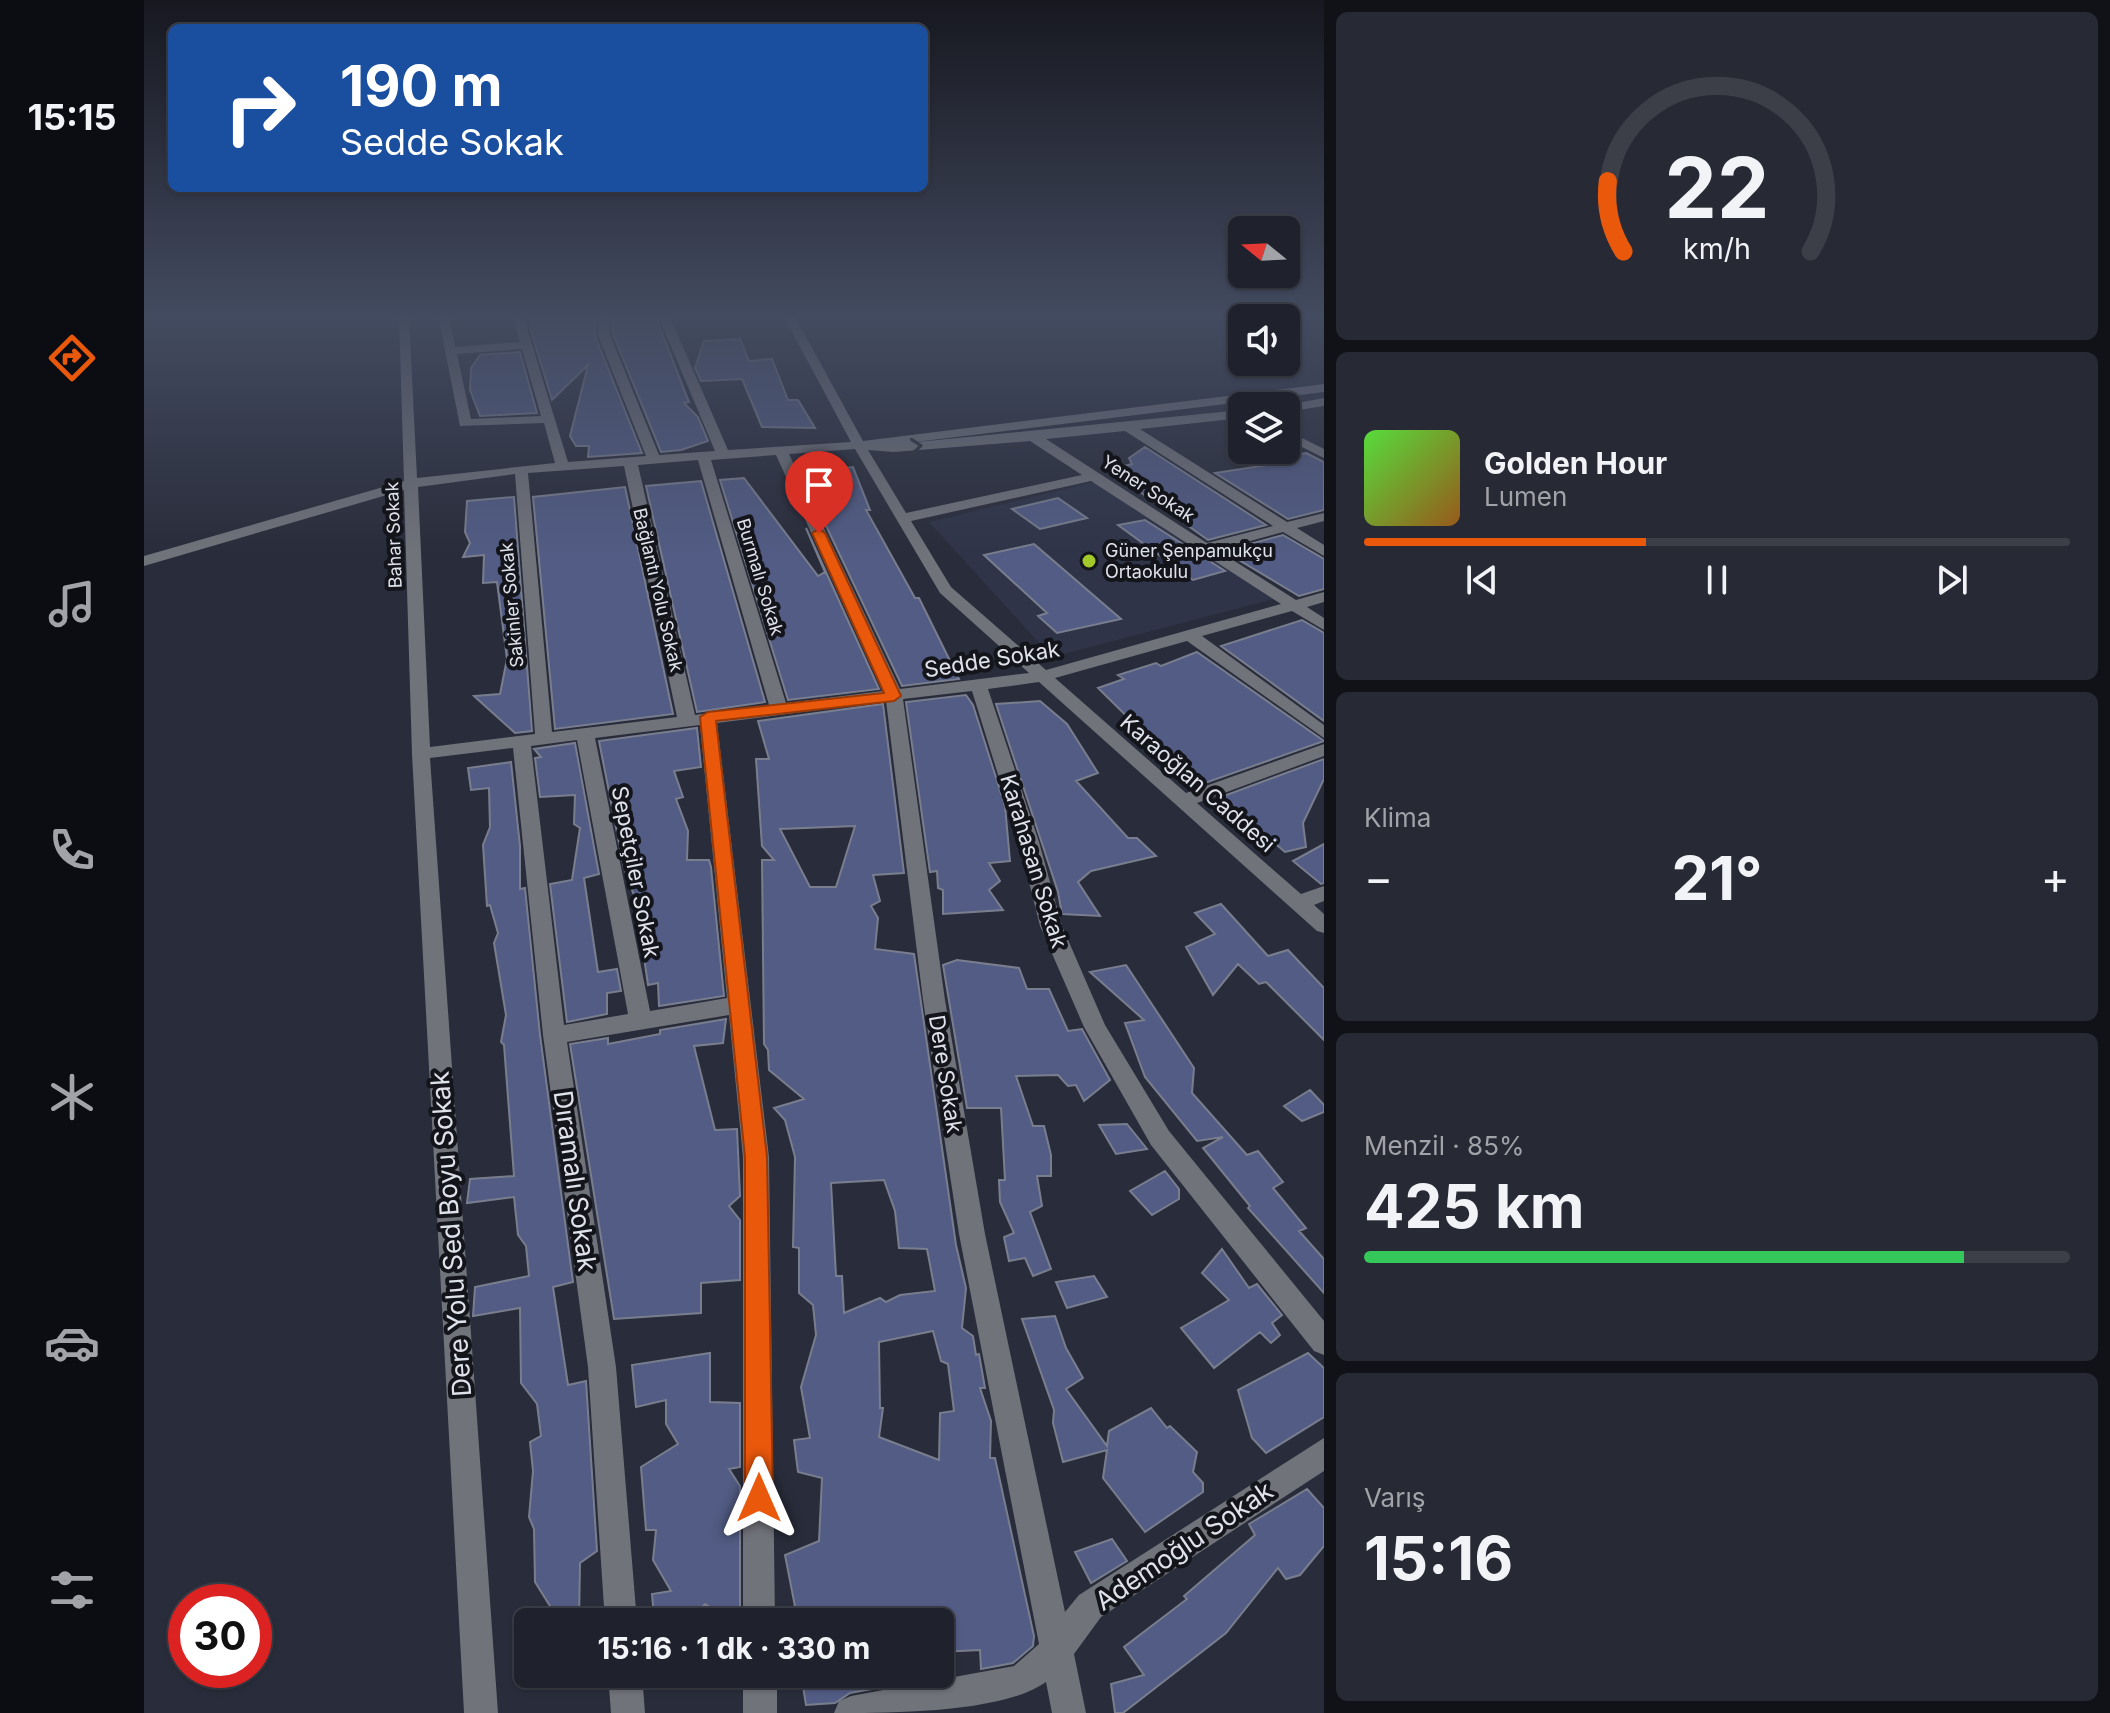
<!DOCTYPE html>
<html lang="tr">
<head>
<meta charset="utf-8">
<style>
  :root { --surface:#1f212c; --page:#272934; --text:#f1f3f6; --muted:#a1a3a9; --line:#3c3e48; --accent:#ea580c }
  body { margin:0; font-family:Inter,sans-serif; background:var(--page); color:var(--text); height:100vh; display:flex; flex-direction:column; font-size:30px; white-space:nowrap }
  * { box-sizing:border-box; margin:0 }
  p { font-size:26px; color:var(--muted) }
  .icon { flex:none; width:44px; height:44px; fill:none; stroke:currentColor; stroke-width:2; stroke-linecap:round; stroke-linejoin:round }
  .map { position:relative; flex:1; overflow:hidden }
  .side { display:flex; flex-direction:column; gap:12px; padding:12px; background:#111218; width:786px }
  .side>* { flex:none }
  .guide { position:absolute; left:24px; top:24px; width:760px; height:168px; border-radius:12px; box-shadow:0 2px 6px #0004,0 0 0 2px var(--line); background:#1a4fa0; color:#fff; overflow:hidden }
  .needle { width:52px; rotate:288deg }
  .buttons { position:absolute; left:1084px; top:216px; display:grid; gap:16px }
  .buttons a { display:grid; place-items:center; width:72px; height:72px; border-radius:12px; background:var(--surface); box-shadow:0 2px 6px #0004,0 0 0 2px var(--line); font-size:40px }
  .speed { position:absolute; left:24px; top:1584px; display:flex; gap:16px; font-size:40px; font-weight:700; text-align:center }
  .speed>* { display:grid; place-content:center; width:104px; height:104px; border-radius:50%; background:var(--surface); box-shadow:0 2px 6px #0004,0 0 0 2px var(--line); line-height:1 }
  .speed .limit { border:12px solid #d22; background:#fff; color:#111 }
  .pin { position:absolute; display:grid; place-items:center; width:68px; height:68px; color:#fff; margin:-82px -34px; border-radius:50% 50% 50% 0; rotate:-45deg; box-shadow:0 0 8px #0007 }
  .pin .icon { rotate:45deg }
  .me { position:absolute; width:88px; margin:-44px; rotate:0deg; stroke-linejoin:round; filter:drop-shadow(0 0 6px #0008) }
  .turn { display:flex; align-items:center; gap:28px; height:168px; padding:0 40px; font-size:36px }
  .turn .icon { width:104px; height:104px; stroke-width:2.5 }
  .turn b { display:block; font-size:56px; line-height:68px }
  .big { font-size:60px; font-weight:700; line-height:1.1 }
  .side .widget { flex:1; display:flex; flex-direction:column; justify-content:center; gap:12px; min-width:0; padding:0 28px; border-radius:12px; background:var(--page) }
  .side .dial { align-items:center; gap:0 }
  .dial svg { height:208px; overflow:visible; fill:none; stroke:var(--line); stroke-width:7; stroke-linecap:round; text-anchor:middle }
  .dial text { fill:var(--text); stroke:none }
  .song { display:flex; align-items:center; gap:24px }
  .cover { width:96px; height:96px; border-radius:12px; background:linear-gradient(135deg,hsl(110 70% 55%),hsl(30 70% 35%)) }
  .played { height:8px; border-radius:4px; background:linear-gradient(90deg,var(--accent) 40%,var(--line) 40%) }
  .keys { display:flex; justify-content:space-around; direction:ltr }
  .heat { display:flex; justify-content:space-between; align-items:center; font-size:44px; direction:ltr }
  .charge { height:12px; border-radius:6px; background:linear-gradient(90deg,#34c759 85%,var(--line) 0) }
  .trip { position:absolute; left:370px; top:1608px; width:440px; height:80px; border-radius:12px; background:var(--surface); box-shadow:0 2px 6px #0004,0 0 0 2px var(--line); font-weight:700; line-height:80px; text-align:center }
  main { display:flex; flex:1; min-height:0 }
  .tabs { display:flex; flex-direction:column; width:144px; justify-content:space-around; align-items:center; background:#0c0d12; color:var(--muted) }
  .tabs .icon { width:56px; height:56px }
  .tabs .current { color:var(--accent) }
  .tabs b { font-size:36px; color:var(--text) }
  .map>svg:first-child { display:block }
  .built { fill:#2f3448 }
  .building { fill:#525c84; stroke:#797e8e; stroke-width:2; fill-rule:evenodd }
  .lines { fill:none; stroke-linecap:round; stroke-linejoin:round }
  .minor { fill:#71737a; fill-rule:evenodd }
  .oneway { stroke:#2f3138 }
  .route { fill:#ea580c; stroke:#983908; stroke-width:2 }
  .poi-dot { fill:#a2c929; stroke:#13151b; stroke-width:3 }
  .labels { text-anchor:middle; stroke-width:8; stroke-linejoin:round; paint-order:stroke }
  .far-street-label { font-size:18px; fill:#dfe2eb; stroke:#13151b }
  .far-poi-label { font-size:18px; fill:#dfe2eb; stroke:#13151b; text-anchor:start }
  .street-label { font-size:22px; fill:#dfe2eb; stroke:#13151b }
  .near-street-label { font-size:26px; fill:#dfe2eb; stroke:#13151b }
</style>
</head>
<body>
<main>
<nav class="tabs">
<b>15:15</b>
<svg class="icon current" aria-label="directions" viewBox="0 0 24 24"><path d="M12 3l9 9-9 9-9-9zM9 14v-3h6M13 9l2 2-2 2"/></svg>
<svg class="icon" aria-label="music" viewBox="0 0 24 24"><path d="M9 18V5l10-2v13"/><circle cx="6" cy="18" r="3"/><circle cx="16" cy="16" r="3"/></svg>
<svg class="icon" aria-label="phone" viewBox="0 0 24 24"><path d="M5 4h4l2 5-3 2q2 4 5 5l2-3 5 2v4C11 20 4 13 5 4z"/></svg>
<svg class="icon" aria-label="climate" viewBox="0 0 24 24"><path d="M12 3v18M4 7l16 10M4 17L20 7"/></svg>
<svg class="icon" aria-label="car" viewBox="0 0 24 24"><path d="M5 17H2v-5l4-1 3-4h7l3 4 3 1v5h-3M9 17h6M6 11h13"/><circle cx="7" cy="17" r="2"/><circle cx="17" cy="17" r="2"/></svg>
<svg class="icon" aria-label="filters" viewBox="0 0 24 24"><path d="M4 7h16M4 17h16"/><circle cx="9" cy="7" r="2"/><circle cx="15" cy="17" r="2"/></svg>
</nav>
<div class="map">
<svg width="1180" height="1713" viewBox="0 0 1180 1713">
  <rect width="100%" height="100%" fill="#292c3a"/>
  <!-- built -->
  <path class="built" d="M951,482l179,117 -222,58 -123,-135z"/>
  <!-- building -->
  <path class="building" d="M389,315h63l-1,21 47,117 -54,4 1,-11h-13l-6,-10 18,-71 -36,35 -21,-69z
    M468,315h43l34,87 -5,1 14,14 10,24 -27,9 -20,2 -48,-118z
    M596,339l9,22 23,-2 16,41h10l17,28 -53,-1 -20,-48 -41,2 -6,-13 9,-27z
    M376,352l17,61 -57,3 -10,-26 1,-22 9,-13z
    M1001,447l121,78 -58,15 -99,-70 23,-6 -3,-6z
    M1162,453l18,9v48l-36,9 -73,-46 52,-8 9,-6z
    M709,467l17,43h-4l49,88h4l40,81 -57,7 -101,-213z
    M600,478l74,98 7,-4 -19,-44 73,161 -91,11 -68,-220z
    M557,481l64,221 -68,10 -51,-226z
    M481,487l48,227 -118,15 -22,-232z
    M370,497l18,234 -17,2 -41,-37 26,-2 7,-35 -10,-77 -14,1 1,-28 -21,2 7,-14 -5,-11 2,-31z
    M914,498l29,20 -47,11 -28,-20z
    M1001,520l80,51 -32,9 -75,-55z
    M1139,535l41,24v30l-25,7 -75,-45z
    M890,544l87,75 -64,14 -19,-17 9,-3 -63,-58z
    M1158,620l22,13v88l-103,-75z
    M1053,652l127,89 -119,42 -49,-38 -58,-57 26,-9 -6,-4 38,-12 5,3z
    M822,695l7,10 32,101 5,55 -21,2 11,18 -11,9 14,20 -60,4v-24l-5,-2 -1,-17 -7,1 -24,-170z
    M896,701l27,23 31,49 -22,8 52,57h9l19,18 -65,15 -13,11 22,34 -38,-2 -4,-22 -62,-188z
    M739,704l21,169 -31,2 7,26 -9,5 7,12 -3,31 39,5 42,291 10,43 -4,40 11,8 3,19 3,-1 6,34h-5l11,33 -1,37h5l39,178 -1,10 -20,17 -32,6 -1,-19 -40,2v-30h-142l-13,-67 34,-14 3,-63 -24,-6 -4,-32 16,-2 -9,-51 15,-52 -3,-30 -14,-12v-45l-6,-1 2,-90 -10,-37 -11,-12 30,-9 -35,-29 -1,-20 -4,-6 -2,-184h12l-12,-14 -6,-87h13l-11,-38zM711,826l-19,61h-26l-30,-58zM740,1180l11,31 4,37 28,1 8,42 -35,4 -14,7 -6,-4 -36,15 -2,-37h-6l-5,-93zM789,1331l8,30 7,3 6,47 -14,2 -1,47 -60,-23 4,-29h-3l-1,-66z
    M553,728l4,39 -27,4 9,26 -7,2 12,32 -1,29h22l2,7 13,129 -65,10 -1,-23 -10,2 -12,-84 -12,-33 -25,-127z
    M431,743l24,131 -15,4 14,94 19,-3 4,22 -14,2v21l-40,8 -17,-138 22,-4 8,-52 -6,-4 1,-29 -35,2 -5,-39 6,-1 -7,-8z
    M1180,759v20l-21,44 3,24 -21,5 -64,-55z
    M367,762l9,84v43l5,-1 15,147 33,247 -20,5 15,98 18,-4 11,170 -17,12 -1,59h-19l-25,-40 -1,-53 -5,-12 4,-46 -3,-29 11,-6 -4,-32 -16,-21 -1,-75 -47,8 2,-29 54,-11 -3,-30 -8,-11 -4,-38 -47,6 3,-24 44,-3 -10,-131 -3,-3 5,-27 -12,-72 4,-10 -8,-28 -3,1 -4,-61 7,-18 -1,-39 -18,2 -3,-22z
    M1180,844v39l-3,1 -28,-23z
    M1077,904l47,52 20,-6 36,38v52l-58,-58 -7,2 -21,-20 -25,31 -27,-48 29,-13 -20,-21z
    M813,960l62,8 8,21h22l19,42 14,-2 28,51 -26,21 -8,-16 -8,1 -10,-11 -42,1 17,50h11l7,29v21h-14l5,30 -12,6 21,57 -18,7 -8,-18 -16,3 -5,-24 10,-4 -14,-31 -1,-22h6l-4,-72h-34l-24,-143z
    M982,965l68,103 -2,25 55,62 11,-4 25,31 -10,6 33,40 -7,3 25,28v34l-76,-85 2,-2 -47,-58 20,-11 -26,4 -52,-64 -20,-54 19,-3 -54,-48z
    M582,1019l-3,24 -29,3 21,84 22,-1 3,67 -11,10 11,14v60l-39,3v30l-87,6 -44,-275 38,-6v6l52,-10v-4z
    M1166,1090l14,15v7l-22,9 -18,-15z
    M983,1124l20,25 -31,5 -17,-29z
    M1021,1171l14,18v10l-27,16 -22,-24z
    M1078,1249l27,39 8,-4 25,31 -10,8 8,12 -9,8 -11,-11 -46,36 -33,-40 48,-28 -27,-27z
    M950,1276l13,21 -40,11 -11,-26z
    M911,1316l11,32 17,30 -17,11 41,57 2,-15 42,-23 16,20 3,-2 27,26 -4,20 10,11v9l-58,40 -42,-54 4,-28 -44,12 -10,-39 1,-13 -32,-91z
    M566,1353v49l30,1v64l-11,2 11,17v131l-12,1 -23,-14 -12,12 -39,1 -2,-23 19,-3 -18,-31 3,-30h-10l-5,-63 37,-23 -12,-20v-24l-30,7 -4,-42z
    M1164,1353l16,15v49l-58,36 -14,-15 -14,-48z
    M1163,1489l17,19v38l-24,29 -14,4 -8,-11 -52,65 -103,80h-8l-4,-29 33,-9 -20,-28 63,-48 -3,-3 71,-61 -6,-11z
    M968,1539l15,22 -36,22 -16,-31z
    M657,1674h69l2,15 -22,4 -15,10 -29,2z"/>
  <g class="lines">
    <!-- minor -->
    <path class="minor" d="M255,315h10l8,163 138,-15 -11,-40 -84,3 -22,-111h11l6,32 65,-5 -8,-27h11l45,147 78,-6 -48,-121 1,-20h10l1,20 49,120 56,-4 -57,-136h11l59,135 123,-8 -68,-127h11l69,126 461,-57v8l-417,51 335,-33v8l-102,11 147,93 37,-9v8l-27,7 27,17v11l-41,-24 -66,18 79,50 28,-8v10l-17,5 17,11v12l-32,-19 -90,25 122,89v13l-137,-97 -132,37 131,115 138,-49v12l-127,47 104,91 23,-8v15l-10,4 10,9v19l-7,-2 -278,-249 -51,7 51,153 23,84 43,99 64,106 155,190v34l-10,-4 -163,-206 -67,-118 -44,-101 -21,-84 -47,-151 -69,8 42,301 40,234 80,378 14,-17 245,-157v33l-223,146 -27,37 12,59h-34l-6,-31c-43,31 -156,31 -212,31l5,-12 12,-5 163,-30 25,-22 -80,-410 -36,-234 -37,-299 -169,22 52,434 6,465h-32v-465l-14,-142 -162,27 49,325 21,255h-32l-17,-255 -45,-332 -30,-287 -83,10 68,955h-34l-52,-959 -8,-264 -260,76v-10l260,-75zM378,349l19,67 -70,3 -14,-65zM981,431l148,95 -66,17 -161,-104zM886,441l52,34 -176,38 -38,-63 26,2zM711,449l85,144 89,80 -129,16 -111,-235zM632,455l107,236 -97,12 -75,-243zM554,460l71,245 -74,10 -57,-250zM480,466l53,251 -125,15 -24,-259zM371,474l20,260 -105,13 -12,-260zM947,481l190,123 -235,66 -95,-83 -40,-66zM556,725l27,273 -77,13 -55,-273zM433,740l51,274 -64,11 -33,-279z
      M1180,398v8l-38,6v-6h-5z
      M1142,430l38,19v9l-38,-19z
      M464,1674h34l3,39h-34z
      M599,1674h34v39h-34z"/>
  </g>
  <!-- one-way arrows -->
  <defs><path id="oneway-chevron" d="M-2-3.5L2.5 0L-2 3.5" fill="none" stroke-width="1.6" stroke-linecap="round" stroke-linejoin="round" transform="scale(2)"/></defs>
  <use class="oneway" href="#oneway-chevron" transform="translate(772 446) rotate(-5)"/>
  <!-- sky -->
  <linearGradient id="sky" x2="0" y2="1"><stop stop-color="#171820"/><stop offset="0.57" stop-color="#434b60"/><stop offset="1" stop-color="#434b60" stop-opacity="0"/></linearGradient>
  <rect width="1180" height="555" fill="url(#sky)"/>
  <!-- route -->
  <path class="route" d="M675,529l6,4 76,163 -7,5 -178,20 51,436 6,341 -5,10 -9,4 -10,-4 -4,-10v-341l-45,-440 8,-5 176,-19 -72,-160z"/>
  <!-- markers -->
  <circle class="poi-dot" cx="945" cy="561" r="8"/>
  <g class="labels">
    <!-- far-street labels -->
    <g class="far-street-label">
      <text transform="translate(1004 489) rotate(33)" y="6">Yener Sokak</text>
      <text transform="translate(250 535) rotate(-92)" y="6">Bahar Sokak</text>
      <text transform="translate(616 577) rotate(73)" y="6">Burmalı Sokak</text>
      <text transform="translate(514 590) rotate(77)" y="6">Bağlantı Yolu Sokak</text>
      <text transform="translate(368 605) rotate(-95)" y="6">Sakinler Sokak</text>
    </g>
    <!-- far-poi labels -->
    <g class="far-poi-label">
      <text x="961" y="557">Güner Şenpamukçu<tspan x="961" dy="21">Ortaokulu</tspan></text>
    </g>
    <!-- street labels -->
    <g class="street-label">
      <text transform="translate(848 659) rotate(-9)" y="8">Sedde Sokak</text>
      <text transform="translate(1054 783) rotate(41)" y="8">Karaoğlan Caddesi</text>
      <text transform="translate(890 861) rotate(73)" y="8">Karahasan Sokak</text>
      <text transform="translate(492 872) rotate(79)" y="8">Sepetçiler Sokak</text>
      <text transform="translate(802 1074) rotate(81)" y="8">Dere Sokak</text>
    </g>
    <!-- near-street labels -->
    <g class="near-street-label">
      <text transform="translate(431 1181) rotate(82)" y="9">Dıramalı Sokak</text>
      <text transform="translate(307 1234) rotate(-94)" y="9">Dere Yolu Sed Boyu Sokak</text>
      <text transform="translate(1040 1546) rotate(-34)" y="9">Ademoğlu Sokak</text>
    </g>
  </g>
</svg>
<div class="buttons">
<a><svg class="needle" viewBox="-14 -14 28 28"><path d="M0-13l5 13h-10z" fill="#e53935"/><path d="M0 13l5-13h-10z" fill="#a1a3a9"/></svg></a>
<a><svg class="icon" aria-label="sound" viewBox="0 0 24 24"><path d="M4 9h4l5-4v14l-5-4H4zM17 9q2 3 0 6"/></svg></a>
<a><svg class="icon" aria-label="layers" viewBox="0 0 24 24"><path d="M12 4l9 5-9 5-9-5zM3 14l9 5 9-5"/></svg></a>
</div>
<div class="speed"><div class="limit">30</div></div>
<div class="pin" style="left:675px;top:533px;background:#d93025"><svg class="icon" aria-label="arrive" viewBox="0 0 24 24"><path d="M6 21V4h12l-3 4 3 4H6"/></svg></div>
<svg class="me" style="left:615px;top:1498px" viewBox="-20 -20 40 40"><path d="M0-17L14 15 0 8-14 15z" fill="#ea580c" stroke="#fff" stroke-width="4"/></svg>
<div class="trip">15:16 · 1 dk · 330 m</div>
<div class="guide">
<div class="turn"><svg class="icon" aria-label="right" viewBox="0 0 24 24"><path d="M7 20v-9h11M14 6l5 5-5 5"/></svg><div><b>190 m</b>Sedde Sokak</div></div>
</div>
</div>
<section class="side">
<div class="widget dial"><svg viewBox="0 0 100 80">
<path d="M14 69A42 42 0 1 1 86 69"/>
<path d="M14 69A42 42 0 0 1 8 42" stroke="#ea580c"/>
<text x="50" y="56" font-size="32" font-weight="700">22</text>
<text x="50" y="72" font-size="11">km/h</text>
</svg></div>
<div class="widget">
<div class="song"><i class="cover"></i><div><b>Golden Hour</b><p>Lumen</p></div></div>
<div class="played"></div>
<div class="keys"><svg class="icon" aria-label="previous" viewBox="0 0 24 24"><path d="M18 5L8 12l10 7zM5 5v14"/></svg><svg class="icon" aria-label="pause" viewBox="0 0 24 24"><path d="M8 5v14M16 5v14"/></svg><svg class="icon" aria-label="next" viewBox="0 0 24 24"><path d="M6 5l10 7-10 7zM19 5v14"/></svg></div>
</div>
<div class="widget"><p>Klima</p>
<div class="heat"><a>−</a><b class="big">21°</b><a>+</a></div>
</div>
<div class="widget"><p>Menzil · 85%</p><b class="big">425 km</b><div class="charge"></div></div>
<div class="widget"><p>Varış</p><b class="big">15:16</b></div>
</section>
</main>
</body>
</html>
